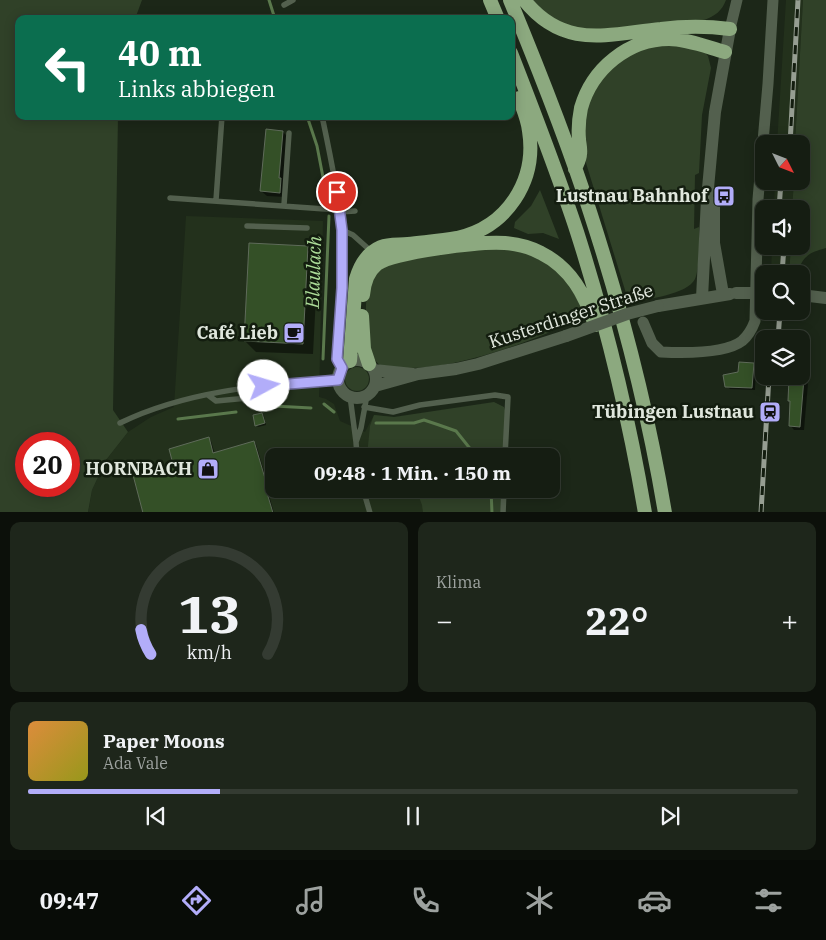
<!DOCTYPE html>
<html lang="de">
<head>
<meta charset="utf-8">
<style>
  :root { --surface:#151d12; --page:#1e261b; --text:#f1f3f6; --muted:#9da29f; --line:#343b32; --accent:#b2adf9 }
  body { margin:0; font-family:"IBM Plex Serif",serif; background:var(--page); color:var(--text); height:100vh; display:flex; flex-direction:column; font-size:19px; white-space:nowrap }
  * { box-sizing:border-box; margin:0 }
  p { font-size:16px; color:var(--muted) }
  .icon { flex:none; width:28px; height:28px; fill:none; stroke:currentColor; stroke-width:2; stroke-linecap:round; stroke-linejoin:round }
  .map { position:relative; height:512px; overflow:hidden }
  .drawer { display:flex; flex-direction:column; gap:10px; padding:10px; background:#0c100a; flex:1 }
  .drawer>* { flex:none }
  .guide { position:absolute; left:15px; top:15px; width:500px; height:105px; border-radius:10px; box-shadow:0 2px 12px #0003,0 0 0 1px var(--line); background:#0b6e4f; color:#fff; overflow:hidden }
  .needle { width:32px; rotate:132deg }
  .fabs { position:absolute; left:755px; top:135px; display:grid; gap:10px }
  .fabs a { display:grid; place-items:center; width:55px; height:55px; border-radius:10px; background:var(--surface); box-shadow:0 2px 12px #0003,0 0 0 1px var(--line); font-size:25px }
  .speed { position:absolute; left:15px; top:432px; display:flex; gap:10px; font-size:25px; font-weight:700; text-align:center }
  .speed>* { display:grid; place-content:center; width:65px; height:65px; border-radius:50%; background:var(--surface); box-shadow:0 2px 12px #0003,0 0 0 1px var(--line); line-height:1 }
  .speed .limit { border:8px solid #d22; background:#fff; color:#111 }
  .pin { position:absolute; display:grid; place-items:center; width:42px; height:42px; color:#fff; margin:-21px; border:2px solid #fff; border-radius:50%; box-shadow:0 1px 5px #0007 }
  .me { position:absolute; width:55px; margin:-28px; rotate:84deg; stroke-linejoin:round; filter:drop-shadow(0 0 4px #0008) }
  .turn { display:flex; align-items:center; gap:18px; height:105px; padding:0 20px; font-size:22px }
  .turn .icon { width:65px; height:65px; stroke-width:2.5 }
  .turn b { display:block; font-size:35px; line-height:42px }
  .big { font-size:38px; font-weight:700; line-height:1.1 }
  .drawer .tile { flex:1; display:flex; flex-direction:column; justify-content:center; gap:8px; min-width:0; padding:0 18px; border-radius:10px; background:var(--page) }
  .drawer .dial { align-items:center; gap:0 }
  .dial svg { height:130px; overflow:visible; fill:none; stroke:var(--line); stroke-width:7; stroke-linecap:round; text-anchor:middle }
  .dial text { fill:var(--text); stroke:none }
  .song { display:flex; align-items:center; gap:15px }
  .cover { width:60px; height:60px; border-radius:8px; background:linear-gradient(135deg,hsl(30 70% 55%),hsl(60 70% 35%)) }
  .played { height:5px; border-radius:2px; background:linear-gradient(90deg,var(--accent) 25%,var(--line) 25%) }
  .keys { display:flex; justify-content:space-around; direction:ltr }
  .heat { display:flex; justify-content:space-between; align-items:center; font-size:28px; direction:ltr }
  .drawer .tiles { flex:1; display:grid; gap:10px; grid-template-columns:1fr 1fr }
  .tile:last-child { grid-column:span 2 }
  .trip { position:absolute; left:265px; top:448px; width:295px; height:50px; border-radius:10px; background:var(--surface); box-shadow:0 2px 12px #0003,0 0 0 1px var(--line); font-weight:700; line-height:50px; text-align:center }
  .tabs { display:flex; height:80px; justify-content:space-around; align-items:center; background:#080c07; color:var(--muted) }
  .tabs .icon { width:35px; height:35px }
  .tabs .on { color:var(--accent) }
  .tabs b { font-size:22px; color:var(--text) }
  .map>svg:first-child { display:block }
  .built { fill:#23311c }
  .green { fill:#304128; fill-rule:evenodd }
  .shadow { fill:#0007 }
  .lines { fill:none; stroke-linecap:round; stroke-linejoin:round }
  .stream { stroke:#5a784c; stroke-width:3 }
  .building { fill:#345027; stroke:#5f6b5a }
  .service { stroke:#53604e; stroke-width:5.5 }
  .minor { stroke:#53604e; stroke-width:11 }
  .tertiary { stroke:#53604e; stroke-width:12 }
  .trunk { stroke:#8ca97f; stroke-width:14 }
  .rail-casing { stroke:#969e92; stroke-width:5 }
  .rail { stroke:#131d0f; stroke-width:3; stroke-dasharray:9; stroke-linecap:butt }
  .tertiary-bridge { stroke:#53604e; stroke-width:12 }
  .route-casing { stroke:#7470a2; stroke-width:12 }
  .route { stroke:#b2adf9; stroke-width:9 }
  .labels { text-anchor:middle; stroke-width:5; stroke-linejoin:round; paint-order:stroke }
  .poi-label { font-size:18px; font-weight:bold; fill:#e0e7dd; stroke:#131d0f; text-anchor:end }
  .street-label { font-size:18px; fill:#e0e7dd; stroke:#131d0f }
  .water-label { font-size:19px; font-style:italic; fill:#acdc98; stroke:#131d0f }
</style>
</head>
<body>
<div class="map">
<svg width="826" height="513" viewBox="0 0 826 513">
  <rect width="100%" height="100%" fill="#1c2718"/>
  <!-- built -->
  <path class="built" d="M786,0h17l-8,144h-18z
    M775,181h19l-2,28h-18z
    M186,216l137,5 -4,176 7,2 8,5 6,17 25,11 9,-17 20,2 93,39h-213v33h208l-3,23 -391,1 4,-23 14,-30 22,-28 23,-15 23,-10z
    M772,246h19l-2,28h-18z"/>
  <!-- green -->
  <path class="green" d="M0,0h142l-7,19h-116v97h99l-5,294 15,22 -22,28 -14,30 -4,22h-88zM26,444h43v42h-43z
    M531,0h195c-4,11 -11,16 -22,20l-119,11 -29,-10z
    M803,0h23v248c-18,5 -23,8 -29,26h-8l2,-28h10v-37h-9l2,-28h7v-37h-6z
    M664,43l38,6 6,7 3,12 -9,47 -3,58 -4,2 -1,54 5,-2c0,13 1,40 -4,52 -8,16 -49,20 -66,24l-43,-140 -4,-20v-15l12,-43 34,-33z
    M540,190l19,49 -16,-6 -15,1 -14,-6 1,-6 16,-16z
    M502,247l30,6 30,21 25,41c-50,25 -129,55 -185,53 -6,0 -14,1 -19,-1 -14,-7 -14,-27 -16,-41 -2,-15 -2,-38 7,-51 13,-19 104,-26 128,-28z
    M345 379a12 12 0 1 1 24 0a12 12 0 1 1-24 0Z
    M494,402l10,5 3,9 -2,40h-90l-3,-6 -19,6h-26l3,-30 4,-11 20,2z
    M416,489h88l-1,23h-80l-1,-7z"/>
  <!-- shadow -->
  <path class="shadow" d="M283,132l5,5 -3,60 -18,-1 -6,-5z
    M307,248l11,10 -5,96 -57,-2 -11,-11z
    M753,364l3,3 -1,23 -25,-1 -3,-3 12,-13z
    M804,380l4,4 -4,46h-10l-4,-5 2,-22 -3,-3z
    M262,414l2,2 2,9 -8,2 -2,-2z
    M209,439l2,2 4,13 39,-12 2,2 15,51h-2l5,18h-130z"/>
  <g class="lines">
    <!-- stream -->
    <path class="stream" d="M269,0l6,19
      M307,116l10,30 10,52
      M323,359l6,-143
      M324,404l10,8
      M274,406l37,2
      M178,419l58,-7
      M376,423h38l10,-3 15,5 17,6 20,25
      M491,489l1,24"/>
  </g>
  <!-- building -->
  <path class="building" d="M266,129l17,2 -4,47h2l-1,15 -20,-2z
    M249,243l59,3 -5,98 -59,-3z
    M739,362l15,1 -2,25 -27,-1 -2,-12 15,-3z
    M789,378h15l-4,49 -11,-1 1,-25h-2z
    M262,413l3,10 -10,3 -2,-11z
    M209,437l4,16 41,-12 15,51 -2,1 6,20h-130l-10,-38 40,-11 -4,-15z"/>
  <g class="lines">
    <!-- service -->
    <path class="service" d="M284,5l9,-5
      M322,116c8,38 16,75 20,113 4,43 -2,87 -5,130l5,9
      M170,198l169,12
      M216,200l6,-84
      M284,205l5,-72
      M339,212l16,-1
      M247,226l60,2
      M342,230l11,5 19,17
      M208,395l8,6 53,-5 8,-11
      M350,396l6,46
      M364,407l29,5 27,-7 75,-10 13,2 -3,59
      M120,423c68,-33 144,-38 218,-44
      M357,456l-1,-14 5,-14 6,-33
      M363,489l7,24
      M503,513l1,-24"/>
    <!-- minor -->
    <path class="minor" d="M730,29l7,-29
      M643,322l9,21 9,9c21,1 64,2 81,-11 6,-5 10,-12 13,-20l3,-122 10,-115 5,-84"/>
    <!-- tertiary -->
    <path class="tertiary" d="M714,203v40l9,51
      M801,295l25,3
      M702,298l5,-99 8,-87 15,-83
      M658,306l72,-12
      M338 379a19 19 0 1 1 38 0a19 19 0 1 1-38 0Z
      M374,370l39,4
      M375,386l43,-12 38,-5 22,-5 88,-28"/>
    <!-- trunk -->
    <path class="trunk" d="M490,0l8,19
      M510,0c29,70 57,140 80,212 32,98 58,199 75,301
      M524,0c40,50 83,34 137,29 23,-3 46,-3 69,0
      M511,53c23,59 46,118 66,179 29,91 52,186 68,281
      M575,169c2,-5 5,-10 5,-15 1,-5 -1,-11 -1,-15 -1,-11 0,-21 2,-31 11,-39 47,-69 88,-69 18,0 38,8 56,13
      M363,295c1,-12 4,-23 14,-31 17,-12 104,-23 128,-21 12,1 25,4 36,10 30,15 44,42 54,72
      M362,316l2,33 5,15
      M350,361l6,-82c4,-14 11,-26 25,-32 8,-3 18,-2 27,-3 16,-2 33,-3 49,-6 50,-11 80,-57 72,-107 -1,-11 -6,-22 -10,-33"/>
    <!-- rail casing -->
    <g class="rail-casing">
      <path id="rail" d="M790,144l8,-144
        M779,209l2,-28
        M782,274l2,-28
        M778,339l2,-28
        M761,513l8,-137"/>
    </g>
    <!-- rail -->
    <use href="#rail" class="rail"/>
    <!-- tertiary-bridge -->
    <path class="tertiary-bridge" d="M736,293h28
      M566,336l61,-22 31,-8"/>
  </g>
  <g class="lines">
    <!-- route casing -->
    <g class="route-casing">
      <path id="route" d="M264,386l74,-6 4,-12 -5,-9 5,-71v-58l-5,-38"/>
    </g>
    <!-- route -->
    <use href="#route" class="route"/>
  </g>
  <!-- icons -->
  <defs>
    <g id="bus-square" transform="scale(1.125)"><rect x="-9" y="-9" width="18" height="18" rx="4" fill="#b2adf9" stroke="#131d0f"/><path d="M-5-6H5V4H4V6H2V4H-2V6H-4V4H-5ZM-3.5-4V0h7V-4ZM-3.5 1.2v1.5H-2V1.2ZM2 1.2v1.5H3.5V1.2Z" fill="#111"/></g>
    <g id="cafe-square" transform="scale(1.125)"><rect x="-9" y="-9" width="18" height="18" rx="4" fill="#b2adf9" stroke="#131d0f"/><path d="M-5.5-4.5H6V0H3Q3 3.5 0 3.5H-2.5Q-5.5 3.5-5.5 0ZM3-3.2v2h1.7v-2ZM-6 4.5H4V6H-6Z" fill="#111"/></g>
    <g id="station-square" transform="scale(1.125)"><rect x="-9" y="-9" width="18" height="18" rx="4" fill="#b2adf9" stroke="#131d0f"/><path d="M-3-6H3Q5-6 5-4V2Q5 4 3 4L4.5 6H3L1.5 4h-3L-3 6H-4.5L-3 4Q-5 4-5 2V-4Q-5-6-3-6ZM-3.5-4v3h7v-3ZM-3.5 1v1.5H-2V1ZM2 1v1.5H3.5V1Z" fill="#111"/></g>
    <g id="shop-square" transform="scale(1.125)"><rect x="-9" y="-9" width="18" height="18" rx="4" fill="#b2adf9" stroke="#131d0f"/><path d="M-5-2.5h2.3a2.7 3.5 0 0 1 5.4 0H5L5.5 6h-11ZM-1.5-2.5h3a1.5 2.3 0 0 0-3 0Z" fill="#111"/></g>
  </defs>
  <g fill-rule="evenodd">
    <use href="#bus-square" x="724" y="196"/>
    <use href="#cafe-square" x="294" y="333"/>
    <use href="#station-square" x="770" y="412"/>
    <use href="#shop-square" x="208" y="469"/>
  </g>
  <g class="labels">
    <!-- poi labels -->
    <g class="poi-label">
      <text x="708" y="202">Lustnau Bahnhof</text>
      <text x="278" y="339">Café Lieb</text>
      <text x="754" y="418">Tübingen Lustnau</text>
      <text x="192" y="475">HORNBACH</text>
    </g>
    <!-- street labels -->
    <g class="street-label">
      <text transform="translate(571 316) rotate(-18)" y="6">Kusterdinger Straße</text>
    </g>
    <!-- water labels -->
    <g class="water-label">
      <text transform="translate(313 272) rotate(-88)" y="7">Blaulach</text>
    </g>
  </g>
</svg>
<div class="fabs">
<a><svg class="needle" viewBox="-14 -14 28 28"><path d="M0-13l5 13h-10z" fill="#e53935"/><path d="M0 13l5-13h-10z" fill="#9da29f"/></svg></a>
<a><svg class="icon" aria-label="sound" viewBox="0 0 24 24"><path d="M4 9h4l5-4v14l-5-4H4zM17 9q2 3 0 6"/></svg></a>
<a><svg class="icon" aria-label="search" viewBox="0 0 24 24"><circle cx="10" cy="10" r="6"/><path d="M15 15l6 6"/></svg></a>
<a><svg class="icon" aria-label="layers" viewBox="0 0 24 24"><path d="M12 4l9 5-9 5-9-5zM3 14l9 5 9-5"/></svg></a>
</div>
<div class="speed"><div class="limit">20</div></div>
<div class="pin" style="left:337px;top:192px;background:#d93025"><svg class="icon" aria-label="arrive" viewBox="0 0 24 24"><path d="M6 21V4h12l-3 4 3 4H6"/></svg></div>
<svg class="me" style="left:264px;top:386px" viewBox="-20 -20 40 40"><circle r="19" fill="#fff"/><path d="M0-13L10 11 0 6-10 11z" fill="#b2adf9"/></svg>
<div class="trip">09:48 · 1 Min. · 150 m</div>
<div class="guide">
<div class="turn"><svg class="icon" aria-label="left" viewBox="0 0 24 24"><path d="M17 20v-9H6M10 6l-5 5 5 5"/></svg><div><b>40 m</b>Links abbiegen</div></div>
</div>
</div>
<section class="drawer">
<div class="tiles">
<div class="tile dial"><svg viewBox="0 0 100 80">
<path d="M14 69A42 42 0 1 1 86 69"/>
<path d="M14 69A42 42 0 0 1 8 54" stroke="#b2adf9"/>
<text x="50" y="56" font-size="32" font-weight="700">13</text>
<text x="50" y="72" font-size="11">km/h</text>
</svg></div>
<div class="tile"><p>Klima</p>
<div class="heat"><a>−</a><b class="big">22°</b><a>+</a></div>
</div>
<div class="tile">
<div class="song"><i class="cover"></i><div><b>Paper Moons</b><p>Ada Vale</p></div></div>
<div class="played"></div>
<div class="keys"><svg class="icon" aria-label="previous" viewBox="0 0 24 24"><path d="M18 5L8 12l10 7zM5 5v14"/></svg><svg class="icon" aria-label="pause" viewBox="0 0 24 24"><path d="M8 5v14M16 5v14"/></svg><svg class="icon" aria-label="next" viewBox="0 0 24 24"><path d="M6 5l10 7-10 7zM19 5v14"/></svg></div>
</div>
</div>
</section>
<nav class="tabs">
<b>09:47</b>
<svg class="icon on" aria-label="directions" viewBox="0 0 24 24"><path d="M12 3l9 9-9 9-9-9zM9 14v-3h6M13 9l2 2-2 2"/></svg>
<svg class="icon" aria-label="music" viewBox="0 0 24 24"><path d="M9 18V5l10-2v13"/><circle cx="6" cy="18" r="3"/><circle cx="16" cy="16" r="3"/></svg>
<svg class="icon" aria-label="phone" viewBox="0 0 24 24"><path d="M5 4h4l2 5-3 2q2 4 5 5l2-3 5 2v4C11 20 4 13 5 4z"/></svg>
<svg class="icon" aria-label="climate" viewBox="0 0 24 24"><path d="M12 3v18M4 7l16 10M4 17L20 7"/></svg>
<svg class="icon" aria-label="car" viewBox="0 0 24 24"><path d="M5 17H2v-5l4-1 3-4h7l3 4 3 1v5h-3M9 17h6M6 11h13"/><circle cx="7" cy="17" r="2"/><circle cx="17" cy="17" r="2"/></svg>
<svg class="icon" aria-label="filters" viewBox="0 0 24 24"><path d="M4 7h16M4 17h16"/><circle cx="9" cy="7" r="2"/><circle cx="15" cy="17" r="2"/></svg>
</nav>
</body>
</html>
